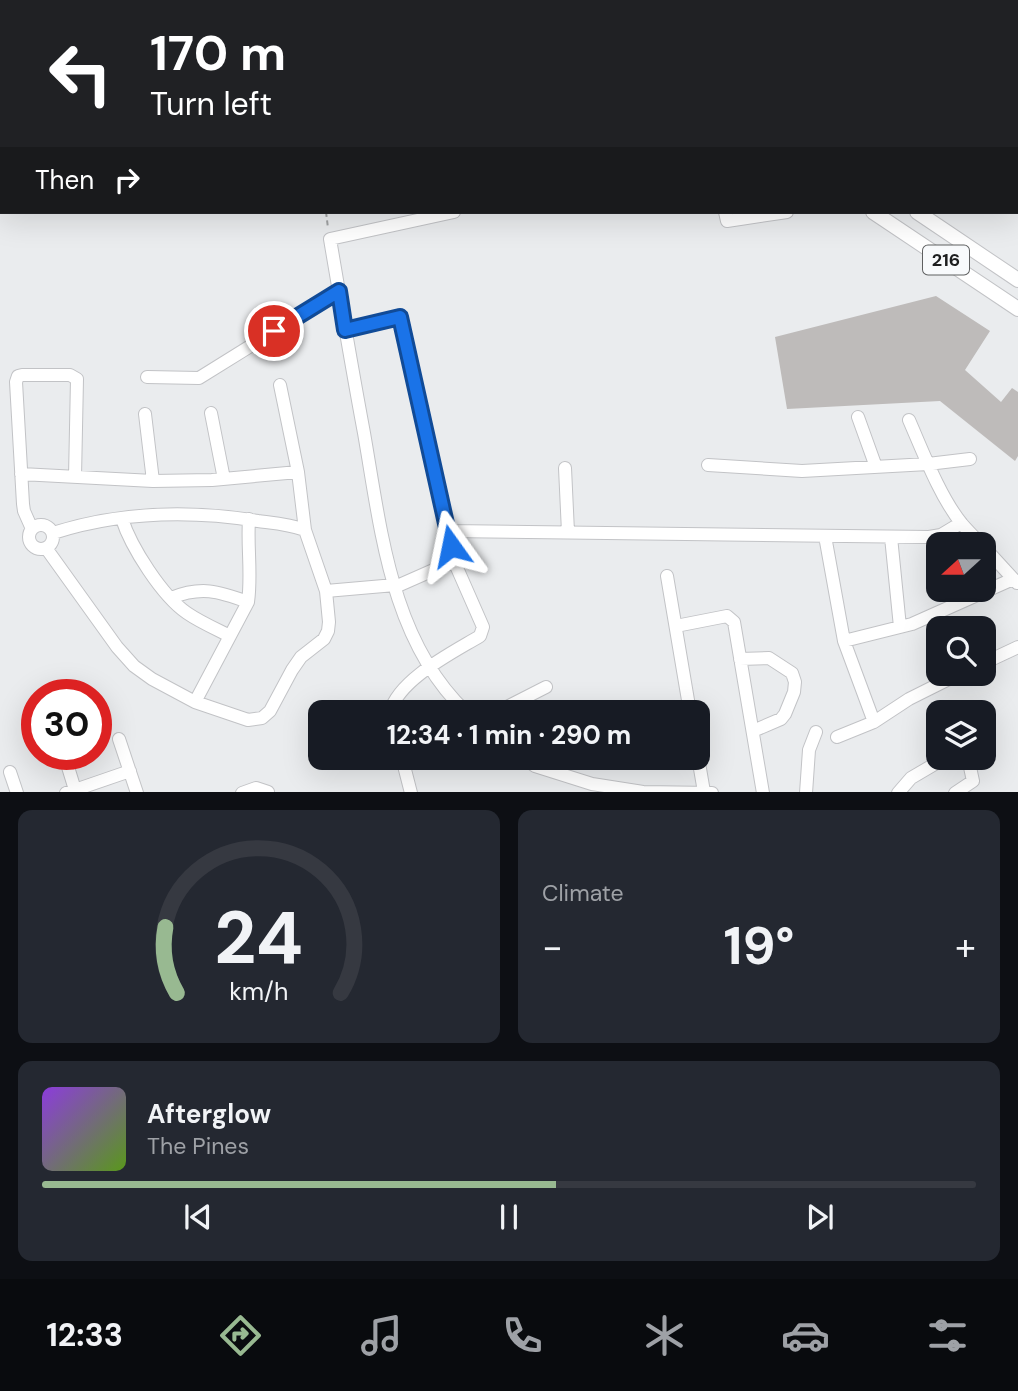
<!DOCTYPE html>
<html lang="en">
<head>
<meta charset="utf-8">
<style>
  :root { --surface:#171b24; --page:#242831; --text:#f1f3f6; --muted:#9ea1a6; --line:#363941; --accent:#98b991 }
  body { margin:0; font-family:"DM Sans",sans-serif; background:var(--page); color:var(--text); height:100vh; display:flex; flex-direction:column; font-size:26px; white-space:nowrap }
  * { box-sizing:border-box; margin:0 }
  p { font-size:23px; color:var(--muted) }
  .icon { flex:none; width:38px; height:38px; fill:none; stroke:currentColor; stroke-width:2; stroke-linecap:round; stroke-linejoin:round }
  .map { position:relative; height:792px; overflow:hidden }
  .drawer { display:flex; flex-direction:column; gap:18px; padding:18px; background:#0d0f14; flex:1 }
  .drawer>* { flex:none }
  .guide { position:absolute; left:0px; top:0px; width:1018px; height:214px; box-shadow:0 7px 28px #0002; background:#202124; color:#fff; overflow:hidden }
  .needle { width:46px; rotate:249deg }
  .fabs { position:absolute; left:926px; top:532px; display:grid; gap:14px }
  .fabs a { display:grid; place-items:center; width:70px; height:70px; border-radius:14px; background:var(--surface); box-shadow:0 7px 28px #0002; font-size:35px }
  .speed { position:absolute; left:21px; top:679px; display:flex; gap:14px; font-size:35px; font-weight:700; text-align:center }
  .speed>* { display:grid; place-content:center; width:91px; height:91px; border-radius:50%; background:var(--surface); box-shadow:0 7px 28px #0002; line-height:1 }
  .speed .limit { border:10px solid #d22; background:#fff; color:#111 }
  .pin { position:absolute; display:grid; place-items:center; width:60px; height:60px; color:#fff; margin:-30px; border:4px solid #fff; border-radius:50%; box-shadow:0 2px 7px #0007 }
  .me { position:absolute; width:77px; margin:-38px; rotate:348deg; stroke-linejoin:round; filter:drop-shadow(0 0 5px #0008) }
  .turn { display:flex; align-items:center; gap:24px; height:147px; padding:0 35px; font-size:32px }
  .turn .icon { width:91px; height:91px; stroke-width:2.5 }
  .turn b { display:block; font-size:49px; line-height:60px }
  .then { display:flex; align-items:center; height:66px; padding:0 35px; background:#0003; gap:14px; font-size:26px }
  .big { font-size:52px; font-weight:700; line-height:1.1 }
  .drawer .tile { flex:1; display:flex; flex-direction:column; justify-content:center; gap:10px; min-width:0; padding:0 24px; border-radius:14px; background:var(--page) }
  .drawer .dial { align-items:center; gap:0 }
  .dial svg { height:182px; overflow:visible; fill:none; stroke:var(--line); stroke-width:7; stroke-linecap:round; text-anchor:middle }
  .dial text { fill:var(--text); stroke:none }
  .song { display:flex; align-items:center; gap:21px }
  .cover { width:84px; height:84px; border-radius:10px; background:linear-gradient(135deg,hsl(270 70% 55%),hsl(90 70% 35%)) }
  .played { height:7px; border-radius:4px; background:linear-gradient(90deg,var(--accent) 55%,var(--line) 55%) }
  .keys { display:flex; justify-content:space-around; direction:ltr }
  .heat { display:flex; justify-content:space-between; align-items:center; font-size:38px; direction:ltr }
  .drawer .tiles { flex:1; display:grid; gap:18px; grid-template-columns:1fr 1fr }
  .tile:last-child { grid-column:span 2 }
  .trip { position:absolute; left:308px; top:700px; width:402px; height:70px; border-radius:14px; background:var(--surface); box-shadow:0 7px 28px #0002; font-weight:700; line-height:70px; text-align:center }
  .menu { display:flex; height:112px; justify-content:space-around; align-items:center; background:#090b0e; color:var(--muted) }
  .menu .icon { width:49px; height:49px }
  .menu .on { color:var(--accent) }
  .menu b { font-size:32px; color:var(--text) }
  .map>svg:first-child { display:block }
  .building { fill:#bebbba }
  .lines { fill:none; stroke-linecap:round; stroke-linejoin:round }
  .minor-casing { stroke:#c2c3c6; stroke-width:14 }
  .major-casing { stroke:#c2c3c6; stroke-width:16 }
  .path { stroke:#a0a2a3; stroke-width:2; stroke-dasharray:5 3.5; stroke-linecap:butt }
  .minor { stroke:#fff; stroke-width:12 }
  .major { stroke:#fff; stroke-width:14 }
  .route-casing { stroke:#114b97; stroke-width:18 }
  .route { stroke:#1a73e8; stroke-width:12 }
  .labels { text-anchor:middle; stroke-width:7; stroke-linejoin:round; paint-order:stroke }
  .shield { fill:#f8fafc; stroke:#5f6061; stroke-width:2 }
  .shield-label { font-size:18px; font-weight:bold; fill:#1d1e1f }
</style>
</head>
<body>
<div class="map">
<svg width="1018" height="793" viewBox="0 0 1018 793">
  <rect width="100%" height="100%" fill="#eaecee"/>
  <!-- building -->
  <path class="building" d="M936,296l54,35 -25,39 36,32 11,-14 6,4v64l-3,5 -75,-60 -153,8 -12,-72z"/>
  <g class="lines">
    <!-- minor casing -->
    <g class="minor-casing">
      <path id="minor" d="M48,0l2,2
        M158,0l2,2
        M282,0l1,2
        M797,0l1,2
        M505,2l9,-2
        M1017,6l1,4
        M1017,55h1
        M454,212l-124,27c11,65 22,130 34,194 17,97 27,208 102,279
        M725,212l2,9 60,-9
        M346,330l54,-13 54,244 29,66 -3,9c-28,17 -81,43 -90,76
        M147,377l52,1 140,-87
        M211,413l13,66
        M145,414l8,67
        M858,417l18,50
        M909,420c14,32 31,77 53,104 6,7 13,14 19,20
        M708,465l94,6 126,-7 42,-5
        M565,468l3,64
        M21,474l132,7 59,-1 86,-8
        M122,519c9,28 40,77 65,94 13,9 29,16 43,23
        M29 537a12 12 0 1 1 24 0a12 12 0 1 1-24 0Z
        M32,529l-8,-18 -1,-7 -7,-122 2,-6 4,-1h48l7,4 -2,98
        M448,531l481,6 12,-2 20,-12
        M53,533c66,-21 137,-23 205,-12 16,2 32,3 47,9
        M825,536l19,105 30,81
        M891,537l9,90
        M984,547l33,36
        M46,548l71,99 17,19 18,13 43,23 53,18 14,-2 8,-7 22,-41 9,-13 23,-18 4,-8 1,-9 -3,-31 -21,-61 -7,-58 -18,-87
        M667,576l23,136
        M395,587l59,-26
        M326,591l69,-6
        M171,598c30,-12 47,-7 77,4
        M676,626l51,-10 7,6 29,171
        M844,641l68,-17 101,-45
        M740,659l29,-1 23,15 3,9 -1,10 -9,22 -4,5 -28,12
        M984,663l34,-16
        M195,702l53,-100c4,-28 -1,-55 1,-83
        M497,712l49,-25
        M837,737l37,-15 35,-23 50,-25
        M119,739l18,54
        M64,754l12,39
        M698,757l6,35
        M402,758l9,35
        M523,758l12,8 57,18 51,8 69,1
        M10,772l7,21
        M66,793l64,-22
        M242,793l14,-5 12,4
        M806,793l3,-43 7,-18
        M898,793l13,-15 34,-20
        M955,793l18,-12 -5,-23"/>
    </g>
    <!-- major casing -->
    <g class="major-casing">
      <path id="major" d="M562,0l2,2
        M604,0l3,2
        M873,212l145,97
        M917,212l101,68"/>
    </g>
    <!-- path -->
    <path class="path" d="M326,212l2,16"/>
    <!-- minor -->
    <use href="#minor" class="minor"/>
    <!-- major -->
    <use href="#major" class="major"/>
  </g>
  <g class="lines">
    <!-- route casing -->
    <g class="route-casing">
      <path id="route" d="M274,331l65,-40 6,39 55,-13 51,229"/>
    </g>
    <!-- route -->
    <use href="#route" class="route"/>
  </g>
  <g class="labels">
    <!-- shield labels -->
    <rect class="shield" x="923" y="245.5" width="46" height="29" rx="5"/>
    <g class="shield-label">
      <text x="946" y="266">216</text>
    </g>
  </g>
</svg>
<div class="fabs">
<a><svg class="needle" viewBox="-14 -14 28 28"><path d="M0-13l5 13h-10z" fill="#e53935"/><path d="M0 13l5-13h-10z" fill="#9ea1a6"/></svg></a>
<a><svg class="icon" aria-label="search" viewBox="0 0 24 24"><circle cx="10" cy="10" r="6"/><path d="M15 15l6 6"/></svg></a>
<a><svg class="icon" aria-label="layers" viewBox="0 0 24 24"><path d="M12 4l9 5-9 5-9-5zM3 14l9 5 9-5"/></svg></a>
</div>
<div class="speed"><div class="limit">30</div></div>
<div class="pin" style="left:274px;top:331px;background:#d93025"><svg class="icon" aria-label="arrive" viewBox="0 0 24 24"><path d="M6 21V4h12l-3 4 3 4H6"/></svg></div>
<svg class="me" style="left:451px;top:546px" viewBox="-20 -20 40 40"><path d="M0-17L14 15 0 8-14 15z" fill="#1a73e8" stroke="#fff" stroke-width="4"/></svg>
<div class="trip">12:34 · 1 min · 290 m</div>
<div class="guide">
<div class="turn"><svg class="icon" aria-label="left" viewBox="0 0 24 24"><path d="M17 20v-9H6M10 6l-5 5 5 5"/></svg><div><b>170 m</b>Turn left</div></div>
<div class="then">Then<svg class="icon" aria-label="right" viewBox="0 0 24 24"><path d="M7 20v-9h11M14 6l5 5-5 5"/></svg></div>
</div>
</div>
<section class="drawer">
<div class="tiles">
<div class="tile dial"><svg viewBox="0 0 100 80">
<path d="M14 69A42 42 0 1 1 86 69"/>
<path d="M14 69A42 42 0 0 1 9 40" stroke="#98b991"/>
<text x="50" y="56" font-size="32" font-weight="700">24</text>
<text x="50" y="72" font-size="11">km/h</text>
</svg></div>
<div class="tile"><p>Climate</p>
<div class="heat"><a>−</a><b class="big">19°</b><a>+</a></div>
</div>
<div class="tile">
<div class="song"><i class="cover"></i><div><b>Afterglow</b><p>The Pines</p></div></div>
<div class="played"></div>
<div class="keys"><svg class="icon" aria-label="previous" viewBox="0 0 24 24"><path d="M18 5L8 12l10 7zM5 5v14"/></svg><svg class="icon" aria-label="pause" viewBox="0 0 24 24"><path d="M8 5v14M16 5v14"/></svg><svg class="icon" aria-label="next" viewBox="0 0 24 24"><path d="M6 5l10 7-10 7zM19 5v14"/></svg></div>
</div>
</div>
</section>
<nav class="menu">
<b>12:33</b>
<svg class="icon on" aria-label="directions" viewBox="0 0 24 24"><path d="M12 3l9 9-9 9-9-9zM9 14v-3h6M13 9l2 2-2 2"/></svg>
<svg class="icon" aria-label="music" viewBox="0 0 24 24"><path d="M9 18V5l10-2v13"/><circle cx="6" cy="18" r="3"/><circle cx="16" cy="16" r="3"/></svg>
<svg class="icon" aria-label="phone" viewBox="0 0 24 24"><path d="M5 4h4l2 5-3 2q2 4 5 5l2-3 5 2v4C11 20 4 13 5 4z"/></svg>
<svg class="icon" aria-label="climate" viewBox="0 0 24 24"><path d="M12 3v18M4 7l16 10M4 17L20 7"/></svg>
<svg class="icon" aria-label="car" viewBox="0 0 24 24"><path d="M5 17H2v-5l4-1 3-4h7l3 4 3 1v5h-3M9 17h6M6 11h13"/><circle cx="7" cy="17" r="2"/><circle cx="17" cy="17" r="2"/></svg>
<svg class="icon" aria-label="filters" viewBox="0 0 24 24"><path d="M4 7h16M4 17h16"/><circle cx="9" cy="7" r="2"/><circle cx="15" cy="17" r="2"/></svg>
</nav>
</body>
</html>
